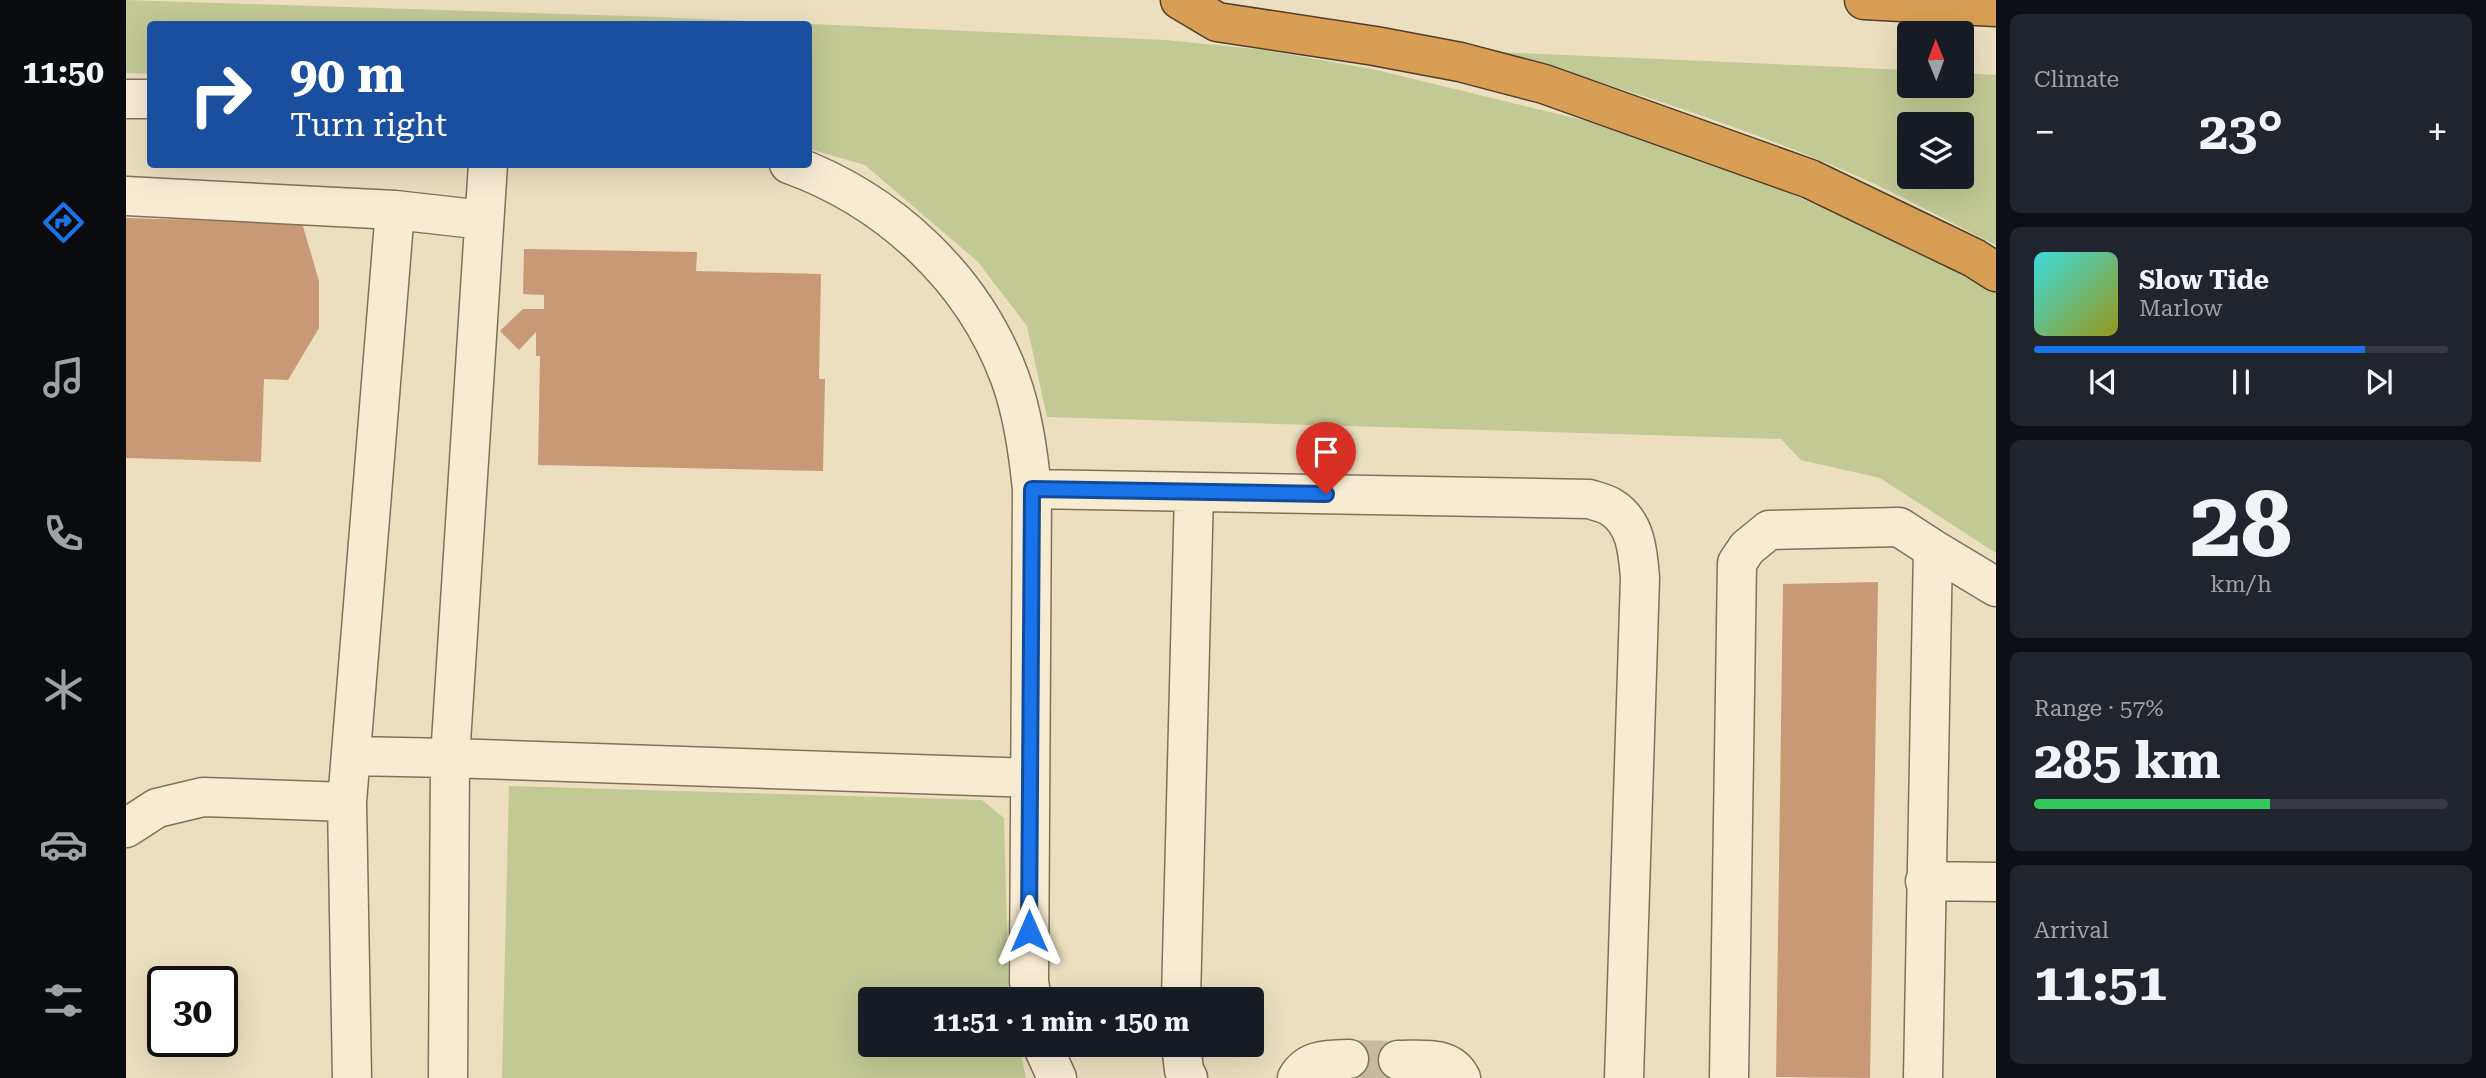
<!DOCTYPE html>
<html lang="en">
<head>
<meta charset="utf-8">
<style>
  :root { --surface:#171b24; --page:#20242c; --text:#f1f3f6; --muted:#9ea1a6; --line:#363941; --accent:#1a73e8 }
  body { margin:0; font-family:"Roboto Serif",serif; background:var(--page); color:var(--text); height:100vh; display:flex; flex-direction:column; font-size:26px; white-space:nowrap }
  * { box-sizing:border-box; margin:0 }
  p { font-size:23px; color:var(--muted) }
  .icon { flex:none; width:38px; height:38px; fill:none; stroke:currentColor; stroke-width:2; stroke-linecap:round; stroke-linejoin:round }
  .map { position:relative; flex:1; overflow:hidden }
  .side { display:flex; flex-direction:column; gap:14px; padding:14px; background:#0d0f14; width:490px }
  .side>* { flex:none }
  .hud { position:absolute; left:21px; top:21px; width:665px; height:147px; border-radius:7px; box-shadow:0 7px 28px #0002; background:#1a4fa0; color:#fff; overflow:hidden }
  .needle { width:46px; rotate:359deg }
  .fabs { position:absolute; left:1771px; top:21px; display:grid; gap:14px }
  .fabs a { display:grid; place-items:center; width:77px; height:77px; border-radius:7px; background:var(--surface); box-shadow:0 7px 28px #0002; font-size:35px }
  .speed { position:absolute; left:21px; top:966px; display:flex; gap:14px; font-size:35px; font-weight:700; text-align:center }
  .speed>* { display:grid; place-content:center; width:91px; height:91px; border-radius:50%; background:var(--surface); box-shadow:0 7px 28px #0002; line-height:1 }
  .speed .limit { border:4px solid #111; border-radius:10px; background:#fff; color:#111 }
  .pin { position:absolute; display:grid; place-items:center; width:60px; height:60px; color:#fff; margin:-72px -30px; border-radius:50% 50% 50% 0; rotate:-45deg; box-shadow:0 0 7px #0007 }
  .pin .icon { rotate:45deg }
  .me { position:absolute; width:77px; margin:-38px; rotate:0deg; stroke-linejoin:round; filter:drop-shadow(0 0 5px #0008) }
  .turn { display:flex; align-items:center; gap:24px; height:147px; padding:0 28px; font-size:32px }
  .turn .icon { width:91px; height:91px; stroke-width:2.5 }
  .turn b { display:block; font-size:49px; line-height:60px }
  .big { font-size:52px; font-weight:700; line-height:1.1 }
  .side .widget { flex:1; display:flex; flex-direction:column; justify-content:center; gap:10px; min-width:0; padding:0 24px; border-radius:10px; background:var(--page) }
  .side .dial { align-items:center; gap:0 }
  .dial b { font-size:91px; line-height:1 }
  .song { display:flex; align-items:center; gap:21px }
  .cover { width:84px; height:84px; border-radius:10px; background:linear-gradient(135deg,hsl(180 70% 55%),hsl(60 70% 35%)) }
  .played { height:7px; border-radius:4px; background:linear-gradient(90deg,var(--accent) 80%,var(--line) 80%) }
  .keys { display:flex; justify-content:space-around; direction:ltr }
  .heat { display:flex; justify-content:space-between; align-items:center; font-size:38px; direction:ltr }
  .charge { height:10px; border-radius:5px; background:linear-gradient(90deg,#34c759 57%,var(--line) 0) }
  .trip { position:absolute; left:732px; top:987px; width:406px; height:70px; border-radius:7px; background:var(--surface); box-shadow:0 7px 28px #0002; font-weight:700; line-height:70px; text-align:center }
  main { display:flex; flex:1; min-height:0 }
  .menu { display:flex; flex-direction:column; width:126px; justify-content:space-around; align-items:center; background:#090b0e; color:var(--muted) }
  .menu .icon { width:49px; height:49px }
  .menu .active { color:var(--accent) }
  .menu b { font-size:32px; color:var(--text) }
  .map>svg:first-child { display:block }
  .green { fill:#c2c995; fill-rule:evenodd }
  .building { fill:#c89977 }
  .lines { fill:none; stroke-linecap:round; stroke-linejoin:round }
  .minor-tunnel { stroke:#c6ba9f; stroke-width:38; stroke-dasharray:38 19; stroke-linecap:butt }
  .minor-casing { stroke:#837059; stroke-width:41 }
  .highway-casing { stroke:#513e2d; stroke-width:41 }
  .minor { stroke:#f7ecd2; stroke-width:38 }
  .highway { stroke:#d89e53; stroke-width:38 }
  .route-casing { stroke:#114b97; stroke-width:18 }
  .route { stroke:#1a73e8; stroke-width:12 }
</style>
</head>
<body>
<main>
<nav class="menu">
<b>11:50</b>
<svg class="icon active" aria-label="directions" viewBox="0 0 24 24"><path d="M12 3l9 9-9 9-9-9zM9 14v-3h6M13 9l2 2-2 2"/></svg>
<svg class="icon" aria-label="music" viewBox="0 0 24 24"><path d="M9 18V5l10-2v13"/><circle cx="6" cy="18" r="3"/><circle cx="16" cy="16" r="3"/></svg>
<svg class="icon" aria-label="phone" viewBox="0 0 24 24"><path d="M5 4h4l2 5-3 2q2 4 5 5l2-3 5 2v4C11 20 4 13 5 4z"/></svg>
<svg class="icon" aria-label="climate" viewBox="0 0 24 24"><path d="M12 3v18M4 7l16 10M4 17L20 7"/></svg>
<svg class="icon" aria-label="car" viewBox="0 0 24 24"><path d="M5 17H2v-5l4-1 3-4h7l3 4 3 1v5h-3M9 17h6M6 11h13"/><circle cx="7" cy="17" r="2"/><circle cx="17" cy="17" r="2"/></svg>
<svg class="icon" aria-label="filters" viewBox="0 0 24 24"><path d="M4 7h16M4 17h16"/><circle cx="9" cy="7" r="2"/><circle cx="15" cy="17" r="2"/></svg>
</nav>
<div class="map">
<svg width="1870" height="1078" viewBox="0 0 1870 1078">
  <rect width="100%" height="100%" fill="#ebdfc0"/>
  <!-- green -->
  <path class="green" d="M0,0l531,17 509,23 99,10 107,19 219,53 168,58 132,58 105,55v260l-116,-75 -79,-18 -20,-21 -734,-22 -20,-91 -49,-64 -113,-97 -56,-16 -1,-125h-658v50l-24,-1z
    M1371,52l412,18v16h53v-13l34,2v170c-55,-27 -110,-58 -167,-81 -108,-45 -219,-80 -332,-112zM1783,124h53v53h-53z
    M383,786l473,14 22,18 5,181h-139v46h149l7,33h-524z"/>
  <!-- building -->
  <path class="building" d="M0,218l176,5 17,58v47l-31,52 -24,-1 -3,83 -135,-4z
    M398,249l173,3 -1,19 125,3 -2,105h6l-2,92 -285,-6 2,-109h-4v-24l-17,18 -19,-19 23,-22h21v-14l-21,-1z
    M1752,582l-8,496 -94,-1 7,-493z"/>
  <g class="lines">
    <!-- minor-tunnel -->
    <path class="minor-tunnel" d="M1223,1059l49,1"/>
    <!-- minor casing -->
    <g class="minor-casing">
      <path id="minor" d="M0,99h24
        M663,164c100,36 184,114 221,214 13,36 18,74 22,111l-3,493 3,17
        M0,196l269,14 89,10
        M906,489l557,10c6,2 16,4 22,8 25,15 27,45 29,71l-16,500
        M1807,549l63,38
        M225,756l99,2 580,20
        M0,828l31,-20 46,-11 144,5
        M1799,881l71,1
        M1055,999l13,-507
        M916,1045l15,33
        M1055,1045l3,25 4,8
        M1272,1060c23,0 51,-5 63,18
        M226,1078l-5,-276 48,-592
        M322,1078l2,-320 38,-594
        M1171,1078c12,-20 31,-18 52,-19
        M1603,1078l8,-515 10,-15 22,-18 130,-3 34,22 -10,529"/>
    </g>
    <!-- highway casing -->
    <g class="highway-casing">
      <path id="highway" d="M1054,0l37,22 158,24 85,16 84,22 266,95 164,79 22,14
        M1738,0l132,7"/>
    </g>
    <!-- minor -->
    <use href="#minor" class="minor"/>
    <!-- highway -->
    <use href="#highway" class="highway"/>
  </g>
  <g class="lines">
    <!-- route casing -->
    <g class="route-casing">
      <path id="route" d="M903,931l3,-442 294,5"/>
    </g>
    <!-- route -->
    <use href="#route" class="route"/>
  </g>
</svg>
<div class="fabs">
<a><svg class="needle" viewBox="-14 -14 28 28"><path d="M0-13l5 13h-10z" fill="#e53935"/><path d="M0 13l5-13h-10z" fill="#9ea1a6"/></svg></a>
<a><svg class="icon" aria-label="layers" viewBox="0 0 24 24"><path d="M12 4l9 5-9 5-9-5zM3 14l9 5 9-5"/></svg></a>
</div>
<div class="speed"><div class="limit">30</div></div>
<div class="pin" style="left:1200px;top:494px;background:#d93025"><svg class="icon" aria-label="arrive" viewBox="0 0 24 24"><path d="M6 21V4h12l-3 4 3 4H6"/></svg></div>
<svg class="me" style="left:903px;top:931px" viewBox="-20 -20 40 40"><path d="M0-17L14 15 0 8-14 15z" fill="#1a73e8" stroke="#fff" stroke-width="4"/></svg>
<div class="trip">11:51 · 1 min · 150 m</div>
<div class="hud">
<div class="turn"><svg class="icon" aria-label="right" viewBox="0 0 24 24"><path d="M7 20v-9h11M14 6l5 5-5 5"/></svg><div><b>90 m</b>Turn right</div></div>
</div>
</div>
<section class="side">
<div class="widget"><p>Climate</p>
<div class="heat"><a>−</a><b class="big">23°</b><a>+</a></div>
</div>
<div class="widget">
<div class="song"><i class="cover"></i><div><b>Slow Tide</b><p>Marlow</p></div></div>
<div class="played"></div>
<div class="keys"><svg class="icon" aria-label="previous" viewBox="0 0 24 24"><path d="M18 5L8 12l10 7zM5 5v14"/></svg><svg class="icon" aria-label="pause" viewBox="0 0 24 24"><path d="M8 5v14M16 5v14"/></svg><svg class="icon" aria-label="next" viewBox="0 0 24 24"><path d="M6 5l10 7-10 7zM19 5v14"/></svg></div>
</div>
<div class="widget dial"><b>28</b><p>km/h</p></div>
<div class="widget"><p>Range · 57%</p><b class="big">285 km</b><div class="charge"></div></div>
<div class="widget"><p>Arrival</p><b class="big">11:51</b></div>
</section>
</main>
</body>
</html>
